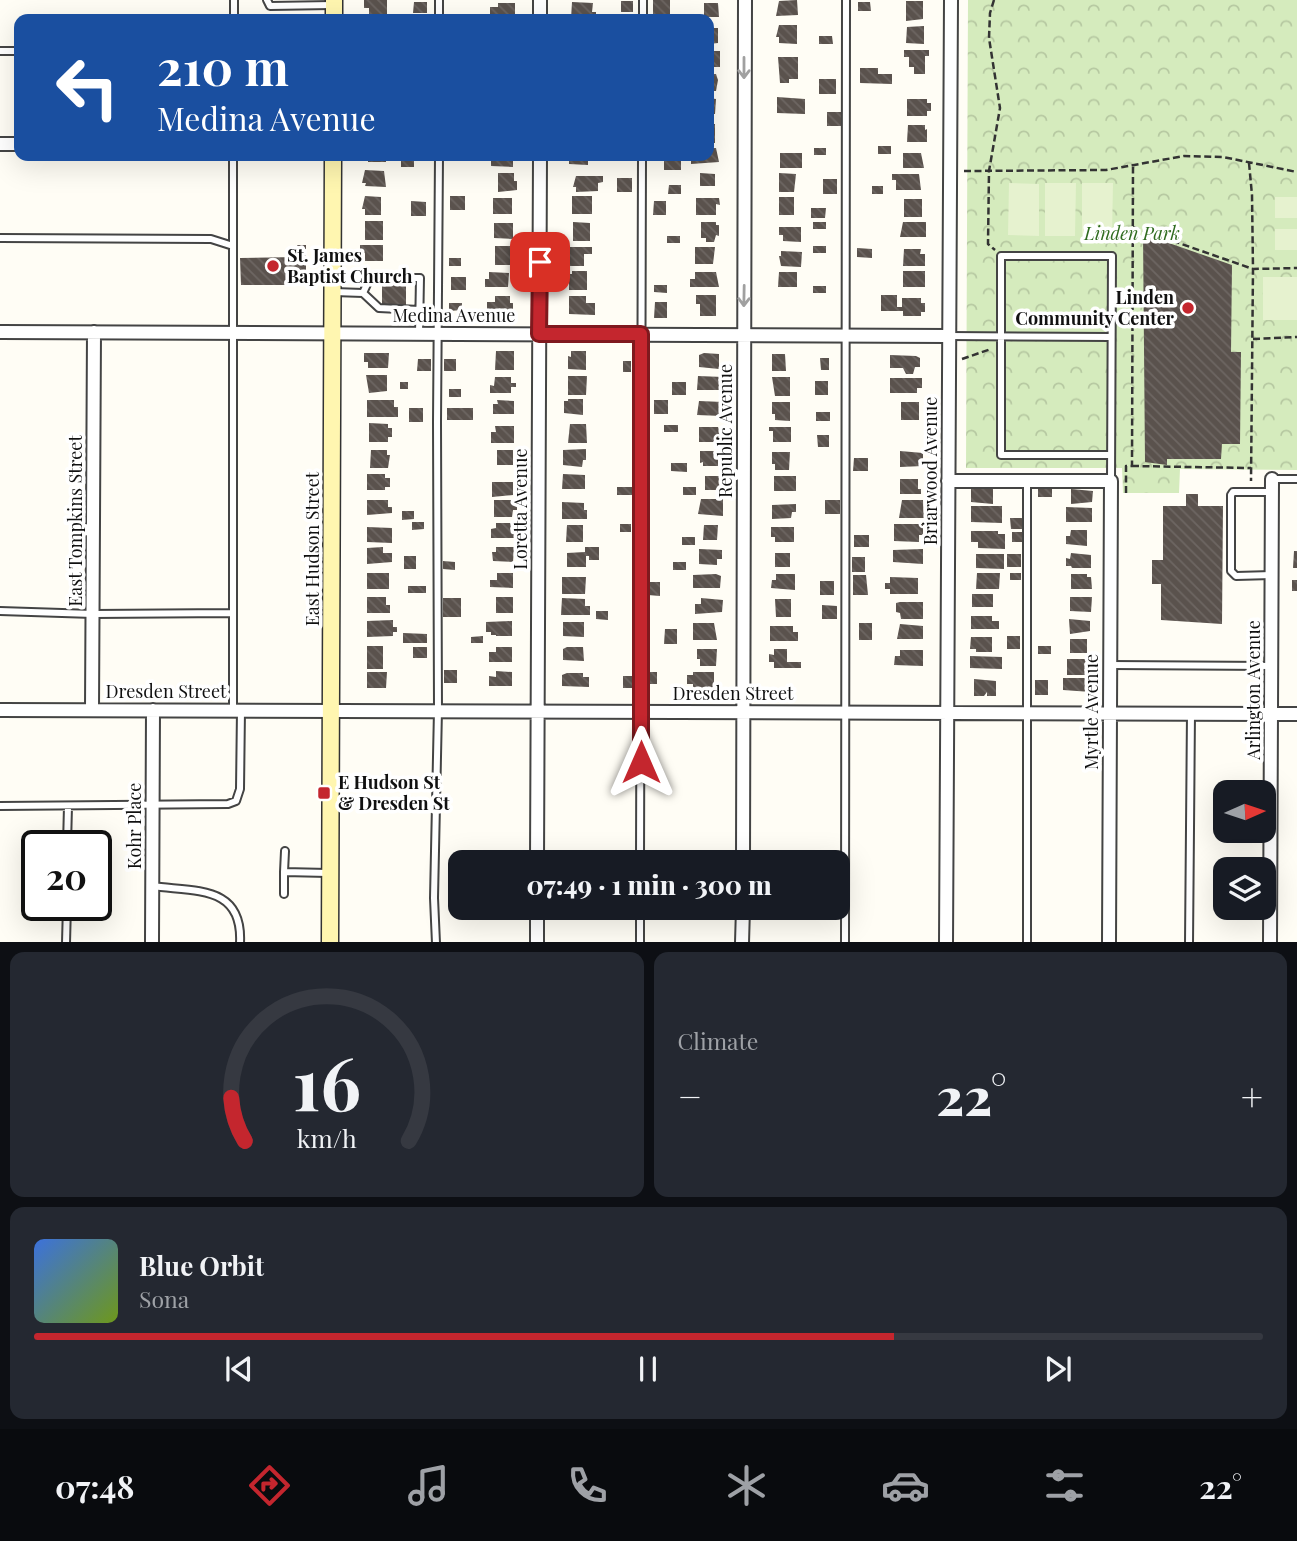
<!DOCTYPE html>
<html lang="en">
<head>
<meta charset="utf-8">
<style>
  :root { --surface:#171b24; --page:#242831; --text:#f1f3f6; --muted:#9ea1a6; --line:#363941; --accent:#c4262e }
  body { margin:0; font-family:"Playfair Display",serif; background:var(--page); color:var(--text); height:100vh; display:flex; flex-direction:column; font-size:26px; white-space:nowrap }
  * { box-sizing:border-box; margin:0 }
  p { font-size:23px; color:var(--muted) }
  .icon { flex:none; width:38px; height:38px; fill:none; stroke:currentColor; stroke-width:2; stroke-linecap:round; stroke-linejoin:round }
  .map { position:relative; height:942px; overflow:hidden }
  .panel { display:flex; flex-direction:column; gap:10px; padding:10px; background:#0d0f14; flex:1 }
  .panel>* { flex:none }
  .guide { position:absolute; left:14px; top:14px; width:700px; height:147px; border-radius:14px; box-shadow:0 7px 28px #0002; background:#1a4fa0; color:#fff; overflow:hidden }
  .needle { width:46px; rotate:87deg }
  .buttons { position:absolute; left:1213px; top:780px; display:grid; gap:14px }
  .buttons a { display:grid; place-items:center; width:63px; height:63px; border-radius:14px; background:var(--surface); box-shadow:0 7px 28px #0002; font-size:35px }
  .speed { position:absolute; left:21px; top:830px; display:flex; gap:14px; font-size:35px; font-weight:700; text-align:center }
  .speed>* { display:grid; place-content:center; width:91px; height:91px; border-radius:50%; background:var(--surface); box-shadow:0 7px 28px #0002; line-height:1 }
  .speed .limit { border:4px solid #111; border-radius:10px; background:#fff; color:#111 }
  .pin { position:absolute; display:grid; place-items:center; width:60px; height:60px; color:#fff; margin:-30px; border-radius:14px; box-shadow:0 4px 10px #0006 }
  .me { position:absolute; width:77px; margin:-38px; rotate:0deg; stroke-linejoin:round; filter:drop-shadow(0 0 5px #0008) }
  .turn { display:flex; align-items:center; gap:24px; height:147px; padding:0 28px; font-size:32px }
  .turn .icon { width:91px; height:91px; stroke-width:2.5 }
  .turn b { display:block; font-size:49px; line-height:60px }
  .big { font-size:52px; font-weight:800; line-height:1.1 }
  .panel .tile { flex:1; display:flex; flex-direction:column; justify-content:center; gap:10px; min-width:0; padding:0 24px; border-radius:14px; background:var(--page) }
  .panel .dial { align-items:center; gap:0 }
  .dial svg { height:182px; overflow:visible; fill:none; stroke:var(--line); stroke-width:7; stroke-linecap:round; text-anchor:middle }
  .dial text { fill:var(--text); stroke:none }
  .song { display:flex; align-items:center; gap:21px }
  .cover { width:84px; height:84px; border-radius:10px; background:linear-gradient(135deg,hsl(220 70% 55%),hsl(80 70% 35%)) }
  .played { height:7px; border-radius:4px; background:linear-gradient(90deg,var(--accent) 70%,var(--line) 70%) }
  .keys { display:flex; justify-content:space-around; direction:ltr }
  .heat { display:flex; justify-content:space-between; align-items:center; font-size:38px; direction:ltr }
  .panel .tiles { flex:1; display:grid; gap:10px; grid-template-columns:1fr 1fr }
  .tile:last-child { grid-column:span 2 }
  .trip { position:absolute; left:448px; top:850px; width:402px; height:70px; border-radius:14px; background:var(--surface); box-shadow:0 7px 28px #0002; font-weight:800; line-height:70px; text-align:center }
  .tab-bar { display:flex; height:112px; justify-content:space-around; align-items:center; background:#090b0e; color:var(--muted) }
  .tab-bar .icon { width:49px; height:49px }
  .tab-bar .on { color:var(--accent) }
  .tab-bar b { font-size:32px; color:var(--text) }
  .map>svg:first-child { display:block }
  .park { fill:url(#park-crowns) }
  .pitch { fill:#e6f2cf }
  .building { fill:url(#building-back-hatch) }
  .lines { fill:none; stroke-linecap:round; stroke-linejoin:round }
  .lane-casing { stroke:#444; stroke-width:10 }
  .street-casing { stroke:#444; stroke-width:16 }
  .secondary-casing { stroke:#333; stroke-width:19 }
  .path { stroke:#333; stroke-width:2.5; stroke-dasharray:7 3.5; stroke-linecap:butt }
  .lane { stroke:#fff; stroke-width:6 }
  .street { stroke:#fff; stroke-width:12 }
  .secondary { stroke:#fff6b0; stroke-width:16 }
  .oneway { stroke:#a0a0a0 }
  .route-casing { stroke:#7f191e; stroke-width:18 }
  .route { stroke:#c4262e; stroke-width:12 }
  .poi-dot { fill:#c4262e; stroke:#fff; stroke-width:2.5 }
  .labels { text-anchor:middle; stroke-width:7; stroke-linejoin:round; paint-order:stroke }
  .park-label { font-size:18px; font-style:italic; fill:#2f6b1f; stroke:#fff }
  .poi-label { font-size:18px; font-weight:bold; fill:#111; stroke:#fff; text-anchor:start }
  .street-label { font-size:18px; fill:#111; stroke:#fff }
</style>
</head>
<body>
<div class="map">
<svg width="1297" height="943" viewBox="0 0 1297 943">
  <defs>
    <pattern id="park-crowns" width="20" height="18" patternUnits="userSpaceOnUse" patternTransform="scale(1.75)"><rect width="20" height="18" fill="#d5ebbd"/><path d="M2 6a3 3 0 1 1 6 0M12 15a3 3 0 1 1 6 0" fill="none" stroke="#b6c8a1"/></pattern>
    <pattern id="building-back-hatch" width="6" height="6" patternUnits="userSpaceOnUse" patternTransform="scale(1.75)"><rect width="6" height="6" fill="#5a524d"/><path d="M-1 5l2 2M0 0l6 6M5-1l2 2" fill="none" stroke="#6d6662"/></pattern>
  </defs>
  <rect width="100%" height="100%" fill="#fffdf5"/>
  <!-- park -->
  <path class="park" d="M968,0h329v470l-117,-1 -1,24h-56l-1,-25h-156z"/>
  <!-- pitch -->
  <path class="pitch" d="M1009,183l30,1v52l-31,-1z
    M1045,183h31l-1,53h-30z
    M1082,183h31l-1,53 -30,-1z
    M1275,197h22v21h-22z
    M1275,229h22v21h-22z
    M1263,277h34v43h-34z"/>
  <!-- building -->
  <path class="building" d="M364,0h23v17l-18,1v-10h-5z
    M653,0h17v15h-17z
    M797,0l1,15 -22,1 3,-15z
    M621,1h12v11h-12z
    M906,1h17v18l-17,2z
    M414,2h13v11h-14z
    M572,2l21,1 -1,9h4v6l-25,1z
    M858,2h12l1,9h-13z
    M498,3h17v15h-17v-3h-8v-8h8z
    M704,3h14l1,14h-15z
    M779,25h18v19l-18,-1v-6h-3z
    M924,26v18l-18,-1 1,-16z
    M709,28h9v15l-9,1z
    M819,36h13l1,8h-14z
    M904,50h25v6h-4v18h-11v-7h-5v-10h-5z
    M709,51h11v16h-11z
    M778,57h20v22h-9v4h-9z
    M860,68h18v6h14v10l-32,-1z
    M709,74h7l2,6 -2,11h-4v3h-3z
    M819,79h17v15h-17z
    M777,97l28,2v15l-28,-1z
    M709,98l7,1 -1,15h-6z
    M907,99h20v4h4v8h-4v5h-20z
    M827,112h14l1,14h-15z
    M709,124h6v19h-6z
    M908,125h17v5l2,-1v13h-20z
    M878,146h13v8h-13z
    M709,148h7l3,14 -28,2v-7l18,-1z
    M814,148h12v7h-12z
    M780,153h22v15h-22z
    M903,153h18l3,15h-21z
    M364,156h22v6h-18v-2h-4z
    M401,156h13v11h-13z
    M491,156h22v11l-22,-1z
    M569,156h19v9l-19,-1z
    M612,156h14v5h-14z
    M664,160h17v10h-17z
    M365,170l19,1 2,16 -21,-1 1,-3h-4z
    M498,173h16v8h3v9l-19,2z
    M700,173l15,1v12h-15z
    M779,173l17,1 -2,18h-15z
    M892,174h27l2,16h-25v-10h-4z
    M576,176h27v6l-5,1v8l-22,1v-5h-3z
    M617,178h15v14h-15z
    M823,179h14v15h-14z
    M669,185h12v9h-13z
    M872,186h11v8h-11z
    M365,196l16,1v18h-16v-6h-3z
    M450,196h15v14h-15z
    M572,196h20v18h-20z
    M779,197h15v18h-15z
    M493,198h19v16h-19z
    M696,198h23l1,7 -4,-1v11h-20z
    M904,199h18v18h-18z
    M411,201l15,1v14h-15z
    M654,201h12v14h-13z
    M811,208h15l-1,10h-14z
    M365,221h18v19h-18z
    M573,222l17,1v18h-17z
    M701,222h15v3h3v11l-3,-1 -2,7h-8v-4h-5z
    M813,222h13v7h-13z
    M903,222h23v15h-26z
    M494,223h19v16l-19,-1z
    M779,227h22v15l-18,-1v-6h-4z
    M1143,234l89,31 -1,87h10l-1,92h-18l-1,15h-54v6l-22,-3z
    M667,236h13v7h-13z
    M297,245h9v30h-10v10h-55l-1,-27 57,-1z
    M360,245h23v16h-18v-8l-5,1z
    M495,246h19v19h-19z
    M813,246h13v7h-13z
    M569,247h23v7h-8v12h-15z
    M695,247h20l-2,17h-18z
    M857,248l15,1v9l-15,-1z
    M904,249h17l-1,5h5v12h-22z
    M781,251l21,1 -1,15 -20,-1 -2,-10h2z
    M449,258h12v8h-12z
    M572,271h15v19h-18v-16h3z
    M903,271h22v16h-22z
    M489,272l20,1 -1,14h-23v-8h4z
    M695,272h21l3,15h-29v-8h5z
    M779,272h18v15h-19z
    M451,277h15v13h-15z
    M382,283h24v22h-24z
    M654,285h13v8l-13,-1z
    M813,286h13v7h-13z
    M696,295h20v21h-16v-12h-4z
    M881,295h16v12h5v-9h19v5h4v9h-4v4h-18v-5h-22z
    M495,296h15v7h3v12l-26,-1v-12h8z
    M569,296h17v7h9v12l-26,-1z
    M655,302h12v16h-13z
    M449,303h13v7l-13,1z
    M496,351h18v19h-19z
    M571,351h15v19l-18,-1v-13l3,1z
    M364,353h25l-1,15h-20v-6h-4z
    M704,353l15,1v15l-20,-2v-12z
    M772,354h13l1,17h-14z
    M890,355l26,1 4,2v9h-5l-2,7h-7l-3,-6h-13z
    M820,358h9v12h-8z
    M418,359h13v12h-14z
    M444,359h12v12h-12z
    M623,361h8v11h-8z
    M366,375h21v16l-18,2z
    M568,376h19l-1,19h-18z
    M698,376l25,1v13h-26z
    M495,377h16v6h5v4h-5v6h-21v-8l4,1z
    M772,377h18v19h-15z
    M890,378h32v10h-5v5h-27z
    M815,381h13v14h-13z
    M400,382h8v7h-8z
    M672,382h14v13h-14z
    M449,389h12v8h-12z
    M568,399h15v16l-19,-2v-12h4z
    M367,400h27v7h4v10h-31z
    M497,400l17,1v13h-21v-10h5z
    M654,400h14v14h-14z
    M699,401l24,1 -1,14 -25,-1z
    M772,402h18v19l-15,-1v-6h-3z
    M901,402h18v18h-18z
    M409,408h14v14h-14z
    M447,408h26v12h-26z
    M816,412h14v9h-14z
    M369,423l19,1v4h4v9h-4v5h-19z
    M570,424h16l1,19h-19z
    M664,425h14v7h-14z
    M495,426h19v17h-23v-11h5z
    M699,427h19l3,10h-3v5h-19z
    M769,427h22v15h-18v-11h-4z
    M817,435h12v12h-11z
    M586,449v11h-3l-1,7 -19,-2v-15z
    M371,450h16v5h3l-2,13h-18z
    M497,450h16v15h-16z
    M700,451h18v15h-15v-4l-3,1z
    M900,451l23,2v13l-23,1z
    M772,452h18l-1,18h-14v-6h-3z
    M854,458h14v13h-15z
    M671,463h16v9l-16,-1z
    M367,474h18v4h5v9h-5v3h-18z
    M563,474l22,1v14h-23z
    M705,476h17v14h-17z
    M774,476h22v15h-22z
    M900,479h18v10h3v5h-21z
    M492,482h21v13l-21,2z
    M617,487h15v8h-15z
    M683,487h13v8h-13z
    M976,487h17v17l-22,-2v-13h5z
    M1038,487h14v10h-14z
    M1071,489l22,2 -1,11 -21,2z
    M1186,494h12v12h25l-1,118 -61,-4v-36h-9v-24h11v-54h23z
    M701,499h22v17l-25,-2z
    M367,500h21v7h4v6l-25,2z
    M494,500h23v10h-4l-1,7h-18z
    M825,500h15v14h-15z
    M902,500h21l1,18h-25z
    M562,502l22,1v7h3v9h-25z
    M796,504v8h-4l-1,6 -19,1v-14z
    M971,506h31v17l-31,-1z
    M1066,507l26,1v14h-26z
    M402,511h12v8l-12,1z
    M1010,518h15v11h-14z
    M412,522h12v7l-12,1z
    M496,523h18v15h-23v-9l5,-1z
    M620,524h11v8h-11z
    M894,524h29v11h-4v7l-25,-1z
    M567,525h16v17h-17z
    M704,525h14l-1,15h-14z
    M367,527l25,1v15l-25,-1z
    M771,527h23v15h-19v-5h-4z
    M1071,530h16v16l-21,-2v-8h4z
    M971,531h27v3h7v15l-27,-1v-6h-7z
    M1012,532h13v10h-13z
    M854,535h15v12h-15z
    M682,537h13v8h-13z
    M383,547v6h9v9l-25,2v-16z
    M496,547h18l-1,15 -20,-1 -1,-9h4z
    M585,547h14v13h-10v-4h-3v11h-19v-14l18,-1z
    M699,549l23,1v9h-5v6l-18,-1z
    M923,549v15l-30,-2v-12z
    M1294,551h3v17h-4z
    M775,553h15v14h-15z
    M1071,553l20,2v13h-19l-1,-2h-5v-8l4,1z
    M976,554h28v15l-28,-1z
    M1007,554h14v13h-14z
    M404,556h12v13h-12z
    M852,557h13v15h-13z
    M443,561l12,1v8l-12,-1z
    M673,562h13v8h-13z
    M367,573h22v16h-22z
    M497,573h16v15l-23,-1v-7h7z
    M977,573h23l-1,16h-23z
    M1010,573h11v7h-11z
    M716,574l5,2 -1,12h-27v-13z
    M776,574h19v16l-24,-2 1,-8h4z
    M1071,574h16v3h4l1,12h-21z
    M853,575h13l2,20h-15z
    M562,577h24l-1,17h-23z
    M890,577l28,1v16h-28v-5h-5v-6h5z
    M1292,580h5v11h-5z
    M820,581h14v14h-14z
    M648,582h12v14l-12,-1z
    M408,586h18v7h-18z
    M972,594h21v13h-21z
    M367,597h19v8h4v8h-23z
    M496,597h17v16h-17z
    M1070,597h22l-1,15 -21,-1z
    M443,598h18v19h-18z
    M562,598l23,1v7h5v9h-29z
    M701,598l22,2 -1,12 -27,2v-10h6z
    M775,599h16v18h-15z
    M900,602h23v17h-22l-1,-6 -4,-1v-9z
    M822,605l15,1v13h-15z
    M596,611h12v9l-12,-1z
    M971,616h21v5h7v8h-28z
    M1069,619l21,2v10l-20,3z
    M393,620v7h4v5h-4v4l-26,1v-16z
    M512,621v15h-16v-1h-5v-3h-5v-10z
    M563,622h21v15l-21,-1z
    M693,623h21l3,17h-24z
    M859,623h13v17h-13z
    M900,624l23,2v13h-26z
    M770,626h23v6h5v9h-28z
    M665,629h12v15h-13z
    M403,633l24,1v9h-24z
    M483,636v7h-12v-6z
    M1007,636h13v13h-13z
    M971,637h21v15h-16v-3h-6z
    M1070,639h17v14h-17z
    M367,646h16v23h-16z
    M1038,646h13v8h-13z
    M413,647h14v11h-14z
    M496,647h16v15h-23v-10h7z
    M567,647h16l1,14 -21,-1v-11z
    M697,649h20l-1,17h-16v-7h-3z
    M774,649h13v13h14v6h-27v-6h-5v-8l5,1z
    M900,650h23v16l-29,-1 1,-9h5z
    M970,656l32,1v12l-32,-1z
    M1067,659h19v16h-19z
    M444,670h13v13h-13z
    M496,671l16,1v14h-23v-10l7,1z
    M367,672h20l-1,16h-19z
    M648,672h9v12h-10z
    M693,672h21v17l-21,1v-6h-6v-9h6z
    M567,673h16v4h6v10l-27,-1v-11z
    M623,676h14v12h-14z
    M1063,678h28v14l-28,-2z
    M974,679l22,2v15h-9v-4l-3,4h-10z
    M1035,680h13v15h-13z"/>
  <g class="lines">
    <!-- lane casing -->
    <g class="lane-casing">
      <path id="lane" d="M267,0l3,6 62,-1
        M439,0v19
        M234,19v-19
        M643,19v-19
        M0,51h19
        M0,238l211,1 22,7
        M407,278h13l-1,55
        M334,292l29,1 16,15 40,2
        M363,293l6,-13 12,-3
        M949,336l162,1
        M1111,455h-110v-199h111l-1,225
        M1272,479h25
        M1027,480v463
        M1272,575l-36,1 -5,-5v-76l2,-3h39
        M0,611l93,3 140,-1
        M1110,665l162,1
        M233,710v-554
        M0,806l228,-2 8,-3 4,-12 1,-79
        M67,845l1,-39
        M285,851l-1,21 44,1
        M640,863l2,-707
        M152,886c44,6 91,-1 88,57
        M284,894v-22
        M66,943l1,-38
        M436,943l-2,-45 4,-188 -1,-288 2,-266
        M640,943v-35
        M845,943l1,-943
        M1189,943l2,-230"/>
    </g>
    <!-- street casing -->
    <g class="street-casing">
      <path id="street" d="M540,19v-19
        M0,144h19
        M0,332l949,4
        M948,481h163l-2,462
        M0,710l1297,4
        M92,710l2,-378
        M537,863l3,-707
        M743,863l2,-863
        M152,943l1,-233
        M537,943v-35
        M742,943l1,-35
        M946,943l5,-943
        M1270,943l2,-464"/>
    </g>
    <!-- secondary casing -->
    <g class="secondary-casing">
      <path id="secondary" d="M334,19v-19
        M330,943l3,-787"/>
    </g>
    <!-- path -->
    <path class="path" d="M994,0l-4,13 -1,25 11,70 -11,63 -1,73 7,6
      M1249,163l3,32 1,74 -2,212
      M964,171l142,-1 78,-14 39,1 74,15
      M1133,227l120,42 44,-1
      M1253,339l44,-2
      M962,359l29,-10
      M1132,466l119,2
      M1126,493v-27h6l1,-299"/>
    <!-- lane -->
    <use href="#lane" class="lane"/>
    <!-- street -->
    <use href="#street" class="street"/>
    <!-- secondary -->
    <use href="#secondary" class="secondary"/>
  </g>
  <!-- one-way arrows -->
  <defs><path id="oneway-shaft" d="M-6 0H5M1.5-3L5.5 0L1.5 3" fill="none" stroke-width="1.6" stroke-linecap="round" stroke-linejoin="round" transform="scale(1.75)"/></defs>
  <g class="oneway">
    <use href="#oneway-shaft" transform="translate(744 68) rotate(90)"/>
    <use href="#oneway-shaft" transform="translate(744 296) rotate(91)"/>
  </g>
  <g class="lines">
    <!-- route casing -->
    <g class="route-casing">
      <path id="route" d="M540,262l-1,72h102v428"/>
    </g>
    <!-- route -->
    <use href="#route" class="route"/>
  </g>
  <!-- markers -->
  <g class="poi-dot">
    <circle cx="273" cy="266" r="7"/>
    <circle cx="1188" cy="308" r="7"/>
    <rect x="317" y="786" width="14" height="14" rx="3.5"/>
  </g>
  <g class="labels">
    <!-- park labels -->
    <g class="park-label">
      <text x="1132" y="240">Linden Park</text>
    </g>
    <!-- poi labels -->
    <g class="poi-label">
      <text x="287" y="262">St. James<tspan x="287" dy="21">Baptist Church</tspan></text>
      <text x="1174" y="304" text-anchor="end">Linden<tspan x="1174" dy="21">Community Center</tspan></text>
      <text x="338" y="789">E Hudson St<tspan x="338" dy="21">&amp; Dresden St</tspan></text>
    </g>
    <!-- street labels -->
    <g class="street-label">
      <text x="454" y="322">Medina Avenue</text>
      <text transform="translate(726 431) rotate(-90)" y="6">Republic Avenue</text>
      <text transform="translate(931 471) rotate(-90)" y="6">Briarwood Avenue</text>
      <text transform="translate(521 509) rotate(-90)" y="6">Loretta Avenue</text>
      <text transform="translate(76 521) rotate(-90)" y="6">East Tompkins Street</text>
      <text transform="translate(313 549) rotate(-90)" y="6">East Hudson Street</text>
      <text transform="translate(1254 690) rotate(-90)" y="6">Arlington Avenue</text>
      <text x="166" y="698">Dresden Street</text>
      <text x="733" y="700">Dresden Street</text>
      <text transform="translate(1092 712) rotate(-90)" y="6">Myrtle Avenue</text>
      <text transform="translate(135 826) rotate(-90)" y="6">Kohr Place</text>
    </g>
  </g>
</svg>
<div class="buttons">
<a><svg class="needle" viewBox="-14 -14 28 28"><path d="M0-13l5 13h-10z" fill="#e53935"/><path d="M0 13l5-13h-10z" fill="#9ea1a6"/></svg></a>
<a><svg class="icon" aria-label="layers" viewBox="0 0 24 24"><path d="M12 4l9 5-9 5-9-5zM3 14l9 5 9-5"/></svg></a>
</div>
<div class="speed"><div class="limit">20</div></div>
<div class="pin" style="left:540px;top:262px;background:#d93025"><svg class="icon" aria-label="arrive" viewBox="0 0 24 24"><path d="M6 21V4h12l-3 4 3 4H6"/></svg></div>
<svg class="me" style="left:641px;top:762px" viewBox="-20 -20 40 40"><path d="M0-17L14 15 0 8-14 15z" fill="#c4262e" stroke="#fff" stroke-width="4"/></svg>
<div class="trip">07:49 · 1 min · 300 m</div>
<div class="guide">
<div class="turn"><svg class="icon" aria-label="left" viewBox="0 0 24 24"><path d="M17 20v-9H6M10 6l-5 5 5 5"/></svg><div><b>210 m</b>Medina Avenue</div></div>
</div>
</div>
<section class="panel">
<div class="tiles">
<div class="tile dial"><svg viewBox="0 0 100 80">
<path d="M14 69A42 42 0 1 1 86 69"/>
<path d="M14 69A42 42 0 0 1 8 50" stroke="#c4262e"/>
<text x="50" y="56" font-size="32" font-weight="700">16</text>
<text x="50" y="72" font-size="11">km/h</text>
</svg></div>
<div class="tile"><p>Climate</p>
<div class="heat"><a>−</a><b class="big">22°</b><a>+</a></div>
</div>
<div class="tile">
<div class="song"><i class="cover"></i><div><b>Blue Orbit</b><p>Sona</p></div></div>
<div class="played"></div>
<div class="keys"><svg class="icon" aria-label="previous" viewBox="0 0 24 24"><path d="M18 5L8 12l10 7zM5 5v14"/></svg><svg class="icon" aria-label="pause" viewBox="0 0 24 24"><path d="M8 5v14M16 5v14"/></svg><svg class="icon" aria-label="next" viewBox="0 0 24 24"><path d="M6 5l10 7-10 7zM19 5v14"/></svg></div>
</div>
</div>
</section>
<nav class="tab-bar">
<b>07:48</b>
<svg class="icon on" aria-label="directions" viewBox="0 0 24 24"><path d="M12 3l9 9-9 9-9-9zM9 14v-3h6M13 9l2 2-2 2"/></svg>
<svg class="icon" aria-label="music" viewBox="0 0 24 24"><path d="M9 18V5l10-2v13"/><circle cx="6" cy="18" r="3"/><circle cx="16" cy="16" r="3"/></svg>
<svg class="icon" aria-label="phone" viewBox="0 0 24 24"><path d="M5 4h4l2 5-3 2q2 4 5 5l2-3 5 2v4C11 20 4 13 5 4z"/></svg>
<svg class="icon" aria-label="climate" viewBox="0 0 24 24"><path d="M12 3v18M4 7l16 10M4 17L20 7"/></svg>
<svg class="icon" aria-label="car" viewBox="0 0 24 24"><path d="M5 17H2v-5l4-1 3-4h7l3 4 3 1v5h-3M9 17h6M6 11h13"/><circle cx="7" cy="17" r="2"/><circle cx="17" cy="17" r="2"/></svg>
<svg class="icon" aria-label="filters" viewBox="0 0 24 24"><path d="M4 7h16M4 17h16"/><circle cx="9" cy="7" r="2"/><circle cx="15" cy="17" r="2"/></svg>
<b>22°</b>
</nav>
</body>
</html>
